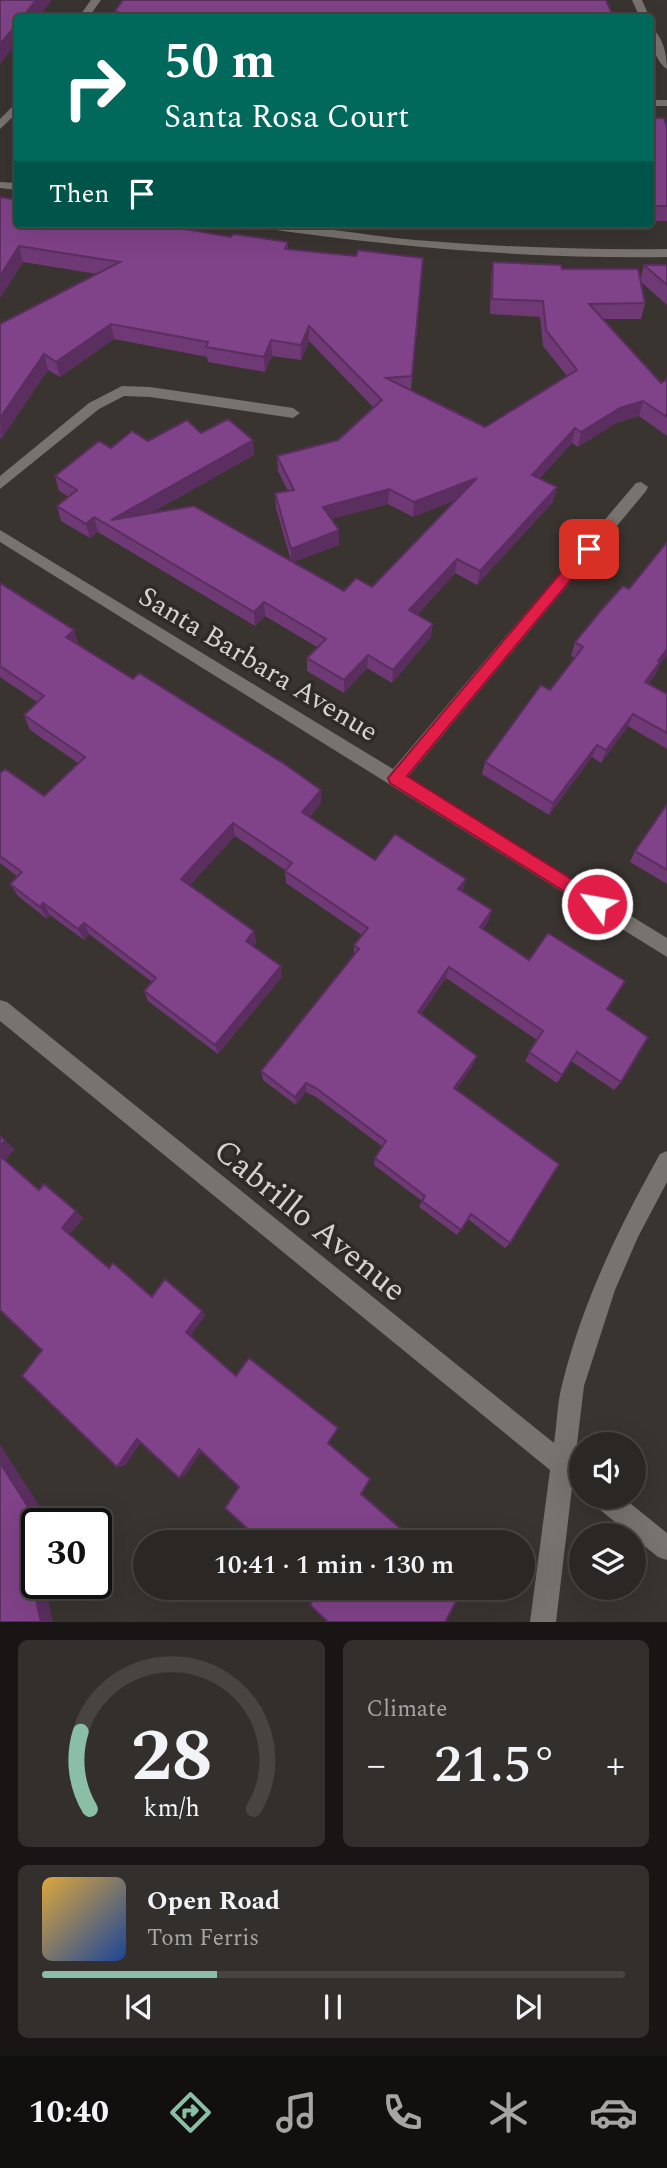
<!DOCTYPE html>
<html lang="en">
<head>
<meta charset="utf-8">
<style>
  :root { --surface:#2b2724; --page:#332f2c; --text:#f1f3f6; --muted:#a6a5a6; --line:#474441; --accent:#8abfa5 }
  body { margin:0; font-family:Spectral,serif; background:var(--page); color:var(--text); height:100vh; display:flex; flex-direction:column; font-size:26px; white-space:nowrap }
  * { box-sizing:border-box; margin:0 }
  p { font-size:23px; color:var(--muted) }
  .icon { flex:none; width:38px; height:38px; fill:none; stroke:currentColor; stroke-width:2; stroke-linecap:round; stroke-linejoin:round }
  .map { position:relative; height:1622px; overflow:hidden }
  .sheet { display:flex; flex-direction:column; gap:18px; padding:18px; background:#181514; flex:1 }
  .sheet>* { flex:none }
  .hud { position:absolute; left:14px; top:14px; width:640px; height:214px; border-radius:7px; box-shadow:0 7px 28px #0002,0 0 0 2px var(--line); background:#00695c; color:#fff; overflow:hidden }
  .controls { position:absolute; left:569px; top:1432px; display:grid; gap:14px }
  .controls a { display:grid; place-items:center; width:77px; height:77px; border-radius:50%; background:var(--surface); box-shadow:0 7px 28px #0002,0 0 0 2px var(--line); font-size:35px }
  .speed { position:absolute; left:21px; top:1508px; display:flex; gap:14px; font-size:35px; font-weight:700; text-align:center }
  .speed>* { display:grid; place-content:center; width:91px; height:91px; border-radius:50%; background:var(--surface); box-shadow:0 7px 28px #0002,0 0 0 2px var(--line); line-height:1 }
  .speed .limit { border:4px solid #111; border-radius:10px; background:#fff; color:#111 }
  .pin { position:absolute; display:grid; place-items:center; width:60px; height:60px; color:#fff; margin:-30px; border-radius:14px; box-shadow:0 4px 10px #0006 }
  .me { position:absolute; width:77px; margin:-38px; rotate:302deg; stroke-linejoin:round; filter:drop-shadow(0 0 5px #0008) }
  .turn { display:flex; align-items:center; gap:24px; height:147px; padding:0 35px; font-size:32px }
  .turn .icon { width:91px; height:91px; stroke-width:2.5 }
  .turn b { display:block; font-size:49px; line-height:60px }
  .then { display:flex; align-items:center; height:66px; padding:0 35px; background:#0003; gap:14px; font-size:26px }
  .big { font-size:52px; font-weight:600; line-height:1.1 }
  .sheet .widget { flex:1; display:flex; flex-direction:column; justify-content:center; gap:10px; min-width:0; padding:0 24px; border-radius:10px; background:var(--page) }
  .sheet .dial { align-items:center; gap:0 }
  .dial svg { height:182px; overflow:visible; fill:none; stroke:var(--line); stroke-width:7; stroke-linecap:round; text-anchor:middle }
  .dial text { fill:var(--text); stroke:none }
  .song { display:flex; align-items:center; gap:21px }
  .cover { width:84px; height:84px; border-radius:10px; background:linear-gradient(135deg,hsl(40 70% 55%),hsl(220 70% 35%)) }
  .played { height:7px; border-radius:4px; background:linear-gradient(90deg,var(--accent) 30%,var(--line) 30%) }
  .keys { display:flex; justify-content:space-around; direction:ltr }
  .heat { display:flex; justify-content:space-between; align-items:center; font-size:38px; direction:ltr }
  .sheet .tiles { flex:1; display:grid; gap:18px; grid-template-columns:1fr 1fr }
  .widget:last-child { grid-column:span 2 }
  .trip { position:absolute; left:133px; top:1530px; width:402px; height:70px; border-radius:35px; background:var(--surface); box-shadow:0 7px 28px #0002,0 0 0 2px var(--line); font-weight:600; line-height:70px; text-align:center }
  .tabs { display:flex; height:112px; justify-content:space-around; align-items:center; background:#11100e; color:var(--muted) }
  .tabs .icon { width:49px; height:49px }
  .tabs .active { color:var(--accent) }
  .tabs b { font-size:32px; color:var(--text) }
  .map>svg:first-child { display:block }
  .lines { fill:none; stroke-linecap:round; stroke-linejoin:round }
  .minor { fill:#79736f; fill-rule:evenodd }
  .wall { fill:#6e3975; fill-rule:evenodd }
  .shaded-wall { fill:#5a2e5f }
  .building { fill:#804288; stroke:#5a2e5f; stroke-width:2 }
  .route { fill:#e11d48; stroke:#92132f; stroke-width:2 }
  .labels { text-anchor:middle; stroke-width:7; stroke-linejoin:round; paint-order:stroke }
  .street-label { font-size:28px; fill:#d6d2d0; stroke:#2f2a26 }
  .near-street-label { font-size:33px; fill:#d6d2d0; stroke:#2f2a26 }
</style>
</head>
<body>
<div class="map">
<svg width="667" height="1622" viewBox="0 0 667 1622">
  <rect width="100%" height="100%" fill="#393430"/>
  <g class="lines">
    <!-- minor -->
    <path class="minor" d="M91,0h10l-13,18h-10z
      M632,0h10l8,18h-10z
      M651,28c12,8 16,27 16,41 -12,-8 -16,-27 -16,-41z
      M651,100h16v6h-16z
      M18,101v11l-18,17v-10z
      M0,182l18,1v7l-18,-2z
      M255,224c54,0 107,11 160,16 84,7 168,10 252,9v8c-137,2 -271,-10 -406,-29z
      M122,386l28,1 143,21 7,5 -7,5 -143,-21 -26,-1 -25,13 -99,80v-13l89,-73z
      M641,482l7,5 -2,4 -239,287 260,160v19l-667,-415v-12l393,239 243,-286z
      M0,1000l7,2 547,441c3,-19 3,-40 8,-58 20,-82 57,-158 98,-231l7,-3v31l-29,55 -23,53 -31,96 -9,74 6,5v27l-9,-4 -16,134h-26l20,-152 -550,-449z
      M589,1496h32l46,37v27l-9,-3 -65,-53z"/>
  </g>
  <!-- wall -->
  <path class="wall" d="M115,11l499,7h-498z
    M651,118l16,10v93h-16z
    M0,197l169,27 1,2 61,11 57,5v7l68,7 67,2 -12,132 74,37 82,-51 -24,-30 -3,-29 -50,-3 1,-36 2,-16 69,7 78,12 4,-16h23v40l-27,-24 5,22 -4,16h-39l59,64 6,-4v57l-28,-20 -23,7 -38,24 -6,-4 -33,36 18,8 -4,15 -35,38 -41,45 -22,-12 -38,42 14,22 -39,46 -25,-15 -23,25 -37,-22v-13l10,-11 -52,-31 -10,10 -157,-94 -8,6 -29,-17 -4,-15 12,-9 -10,-6 -4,-15 56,-28 37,-7 53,-8 53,22 -103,58 140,48 -15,-53 -1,-15 13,-2 -10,-20 -1,-15 61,-16 36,-32 -65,-67 -8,19 -29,-4 -7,16 -57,-10 -1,-5 -93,-18 -54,38 -12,-7 -48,69v-115l97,-50 -74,-12 -23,36zM456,500l-84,87 -28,4 -51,-29 46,-17v-15l-8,-11 57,-15 25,13z
    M0,583l74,47 4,15 243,158 -11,14 65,43 87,32 30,18 -4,12 -5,7 124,80 14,73 -7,8 -43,-29 -14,22 -32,-22 12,-21 -91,-62 -25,36 56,42 -4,9 -17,25 54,153 -5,5 -37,-29 -11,16 -38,-28 3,-6 -48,-36 1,-7 8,-11 -67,-50 -10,-5 -10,13 -33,-25 -2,-9 93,-116v-10l8,-10 -76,-52 -1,-13 -50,-34 -45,49 64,46 2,12 -3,3 29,31 -64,77 -70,-53 -4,-10 8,-9 -63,-48 -5,6 -34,-25 -3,4 -29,-23 -8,-12 8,-7 -18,-14v-90l44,23 34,-33 -48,-33 -6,-15 13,-13 -37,-25z
    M629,589l30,77 -4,9 -7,9 19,10v55l-39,-23 -27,37 -9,-6 -43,58 -67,-41 3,-12 65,-72 25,-32 -4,-2 4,-14z
    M667,804v80l-37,-22 5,-11z
    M464,1587l-154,18 1,-7 4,-7z"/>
  <!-- shaded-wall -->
  <path class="shaded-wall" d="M36,0h16l-14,18h-16z
    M18,23v19l-18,22v-20z
    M19,246l4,16 -23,36v-22z
    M111,324l3,15 -54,38 -4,-15z
    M309,326v15l-8,19v-15z
    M271,340l1,16 -7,16 -1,-15z
    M44,354l4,16 -47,70 -1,-22z
    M643,401l-4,15 -23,7 -38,24 3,-15 39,-24z
    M575,428l-3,15 -43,47 3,-15z
    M253,440l1,15 -136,77 -7,-12z
    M477,478l-2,15 -62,24 1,-15z
    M557,487l-4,15 -76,83 3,-14z
    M389,489l-1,15 -65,17v-14z
    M94,517l4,15 -8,6 -4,-14z
    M339,530v15l-48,18v-14z
    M457,559l-2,14 -47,51 1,-14z
    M264,602l1,14 -10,10 -1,-14z
    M433,624l-2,13 -39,46 1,-13z
    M74,630l5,16 -13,-9z
    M667,649v6l-8,11 -4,9 -15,20 5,-13 13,-21z
    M368,655l-1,13 -23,25v-13z
    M633,714l-5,12 -27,37 5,-13z
    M597,745l-5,12 -43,58 4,-12z
    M321,790v13l-18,22 -1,-13z
    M233,823l2,13 -50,55 -4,-12z
    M466,879l-3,12 -8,10 3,-12z
    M43,903l7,12 -3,4 -7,-12z
    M492,910l-4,12 -12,16 4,-11z
    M84,923l5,11 -5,6 -6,-11z
    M254,931l2,12 -8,9 -2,-11z
    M281,966l1,11 -64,77 -3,-9z
    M449,967l-3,11 -30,44 2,-10z
    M477,1056l-4,9 -22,32 3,-9z
    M306,1083v9l-10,13 -1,-8z
    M5,1140l10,9 -9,11 -6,-4v-10z
    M76,1211l8,7 -14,16 46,39 -54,-45z
    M202,1311l4,4 -15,20 48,43 -53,-46z
    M144,1438l-19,28 -8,1 20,-28z
    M0,1444l51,80h-12l-39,-61z
    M204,1448l-20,28 -5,2 20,-29z
    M360,1492l58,50h-2l-55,-48z
    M37,1538v6l-3,2 3,4v23l-14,-22z
    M37,1582v2h8l8,38h-12l-8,-36z"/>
  <!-- building -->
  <path class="building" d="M0,0h36l-14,18h-4v5l-18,21z
    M123,0h483l8,18h-486l1,-2 -14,-5z
    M651,118h13l3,10v78h-16z
    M0,197l18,3v24h151l-1,2 63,11 2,-3 55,8 -3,7 71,7 2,-6 65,8 -11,118 -26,2 99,49 92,-57 -31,-40 -3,-29 -51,-2 1,-37 68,3 1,4h76l7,34 -56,1 72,79 6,-4v38l-24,-16 -23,7 -39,24 -6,-4 -43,47 25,12 -36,39 -41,45 -23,-12 -48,51 24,14 -40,46 -25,-15 -24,25 -37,-22 19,-19 -62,-37 -10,10 -160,-95 -8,7 -29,-18 20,-16 -22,-14 44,-35 12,7 21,-17 16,10 39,-21 14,13 27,-14 25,21 -142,80 83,-14 150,85 12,-13 16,9 105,-109 -63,24 -25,-13 -66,18 16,23 -48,19 -16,-56 19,-3 -17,-34 61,-16 44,-40 -73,-74 -8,19 -30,-5 -7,17 -58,-10 2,-5 -97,-18 -55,38 -12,-8 -44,64v-94l120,-62 -101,-16 -19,30z
    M644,265h23v20z
    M667,542v107l-9,12 2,1 -15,20 22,12v39l-34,-19 -27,36 -9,-5 -44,58 -68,-41 56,-77 9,5 33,-43 -8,-5 28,-34 20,-22 6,3z
    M0,583l74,47 -8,7 67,42 6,-6 147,92 35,25 -19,22 73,48 20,-26 71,45 -8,10 34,21 -12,17 49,33 19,-27 77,48 -18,28 41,28 -27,45 -44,-30 -15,23 -33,-23 14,-21 -94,-64 -31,45 59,44 -23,32 105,76 -49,79 -39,-29 -10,16 -39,-29 3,-5 -50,-38 11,-17 -70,-53 -10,-5 -11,14 -34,-26 98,-122 -5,-4 14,-17 -83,-57 7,-8 -59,-40 -52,56 73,52 -8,10 35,25 -66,79 -71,-54 12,-13 -72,-55 -6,6 -35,-26 -3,4 -30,-23 12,-12 -22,-16v-83l5,-4 39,27 41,-39 -61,-42 20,-19 -44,-30z
    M667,804v66l-32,-19z
    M0,1136l5,4 -5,6z
    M0,1156l39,34 5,-6 32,27 -14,17 47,40 4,-5 39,34 13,-18 37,32 -16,21 50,44 13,-18 89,70 -10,15 42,36 -9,15 55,48h-154l-37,-34 14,-21 -40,-38 -20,29 -42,-39 -20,28 -95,-91 20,-26 -42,-40z
    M0,1463l39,61h-2v14l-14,13 14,22v9l-4,4 8,36h-41z
    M311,1587h153l-19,35h-117l-18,-17 7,-12z"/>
  <!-- route -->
  <path class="route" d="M589,544l7,5 -2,3 -187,224 196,123 3,5 -3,6 -6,2 -207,-129 -2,-5 196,-233z"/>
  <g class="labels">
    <!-- street labels -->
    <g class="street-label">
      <text transform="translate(259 663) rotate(31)" y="10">Santa Barbara Avenue</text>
    </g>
    <!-- near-street labels -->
    <g class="near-street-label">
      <text transform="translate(311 1219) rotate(39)" y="12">Cabrillo Avenue</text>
    </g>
  </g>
</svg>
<div class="controls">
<a><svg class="icon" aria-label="sound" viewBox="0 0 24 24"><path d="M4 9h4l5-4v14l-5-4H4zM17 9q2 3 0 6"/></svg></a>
<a><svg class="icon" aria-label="layers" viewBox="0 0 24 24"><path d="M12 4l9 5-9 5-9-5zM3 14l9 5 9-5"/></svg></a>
</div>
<div class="speed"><div class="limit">30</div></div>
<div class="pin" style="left:589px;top:549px;background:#d93025"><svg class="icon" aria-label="arrive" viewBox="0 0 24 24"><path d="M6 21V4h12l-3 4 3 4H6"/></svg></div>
<svg class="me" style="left:597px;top:904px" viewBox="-20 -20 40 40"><circle r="17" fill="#e11d48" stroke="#fff" stroke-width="3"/><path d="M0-11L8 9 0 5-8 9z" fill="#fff"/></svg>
<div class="trip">10:41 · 1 min · 130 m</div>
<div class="hud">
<div class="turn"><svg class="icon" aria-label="right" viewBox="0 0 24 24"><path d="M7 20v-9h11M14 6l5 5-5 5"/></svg><div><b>50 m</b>Santa Rosa Court</div></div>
<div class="then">Then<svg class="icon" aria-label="arrive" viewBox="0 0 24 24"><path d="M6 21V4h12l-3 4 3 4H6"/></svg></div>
</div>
</div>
<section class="sheet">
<div class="tiles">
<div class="widget dial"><svg viewBox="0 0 100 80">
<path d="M14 69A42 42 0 1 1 86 69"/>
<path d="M14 69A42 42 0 0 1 10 35" stroke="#8abfa5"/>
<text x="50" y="56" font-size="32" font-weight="700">28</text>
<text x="50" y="72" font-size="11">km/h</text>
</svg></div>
<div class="widget"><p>Climate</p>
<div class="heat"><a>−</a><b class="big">21.5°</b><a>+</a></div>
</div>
<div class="widget">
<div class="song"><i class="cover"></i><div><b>Open Road</b><p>Tom Ferris</p></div></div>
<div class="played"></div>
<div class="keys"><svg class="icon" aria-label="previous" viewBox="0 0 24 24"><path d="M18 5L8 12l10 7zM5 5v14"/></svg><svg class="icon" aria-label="pause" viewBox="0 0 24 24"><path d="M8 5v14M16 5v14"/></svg><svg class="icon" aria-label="next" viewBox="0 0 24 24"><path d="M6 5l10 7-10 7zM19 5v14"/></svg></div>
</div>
</div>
</section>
<nav class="tabs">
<b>10:40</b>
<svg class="icon active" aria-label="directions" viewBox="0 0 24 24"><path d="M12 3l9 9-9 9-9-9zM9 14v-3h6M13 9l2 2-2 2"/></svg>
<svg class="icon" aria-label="music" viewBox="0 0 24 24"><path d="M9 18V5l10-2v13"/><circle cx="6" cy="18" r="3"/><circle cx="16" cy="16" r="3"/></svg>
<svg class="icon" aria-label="phone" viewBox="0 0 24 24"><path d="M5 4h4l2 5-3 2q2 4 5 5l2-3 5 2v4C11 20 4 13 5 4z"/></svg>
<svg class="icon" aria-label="climate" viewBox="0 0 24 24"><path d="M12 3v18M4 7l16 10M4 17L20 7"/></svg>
<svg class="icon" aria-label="car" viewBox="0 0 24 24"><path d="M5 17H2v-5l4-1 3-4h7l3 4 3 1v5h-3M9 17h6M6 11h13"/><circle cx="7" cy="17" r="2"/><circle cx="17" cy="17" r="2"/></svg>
</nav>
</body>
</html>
